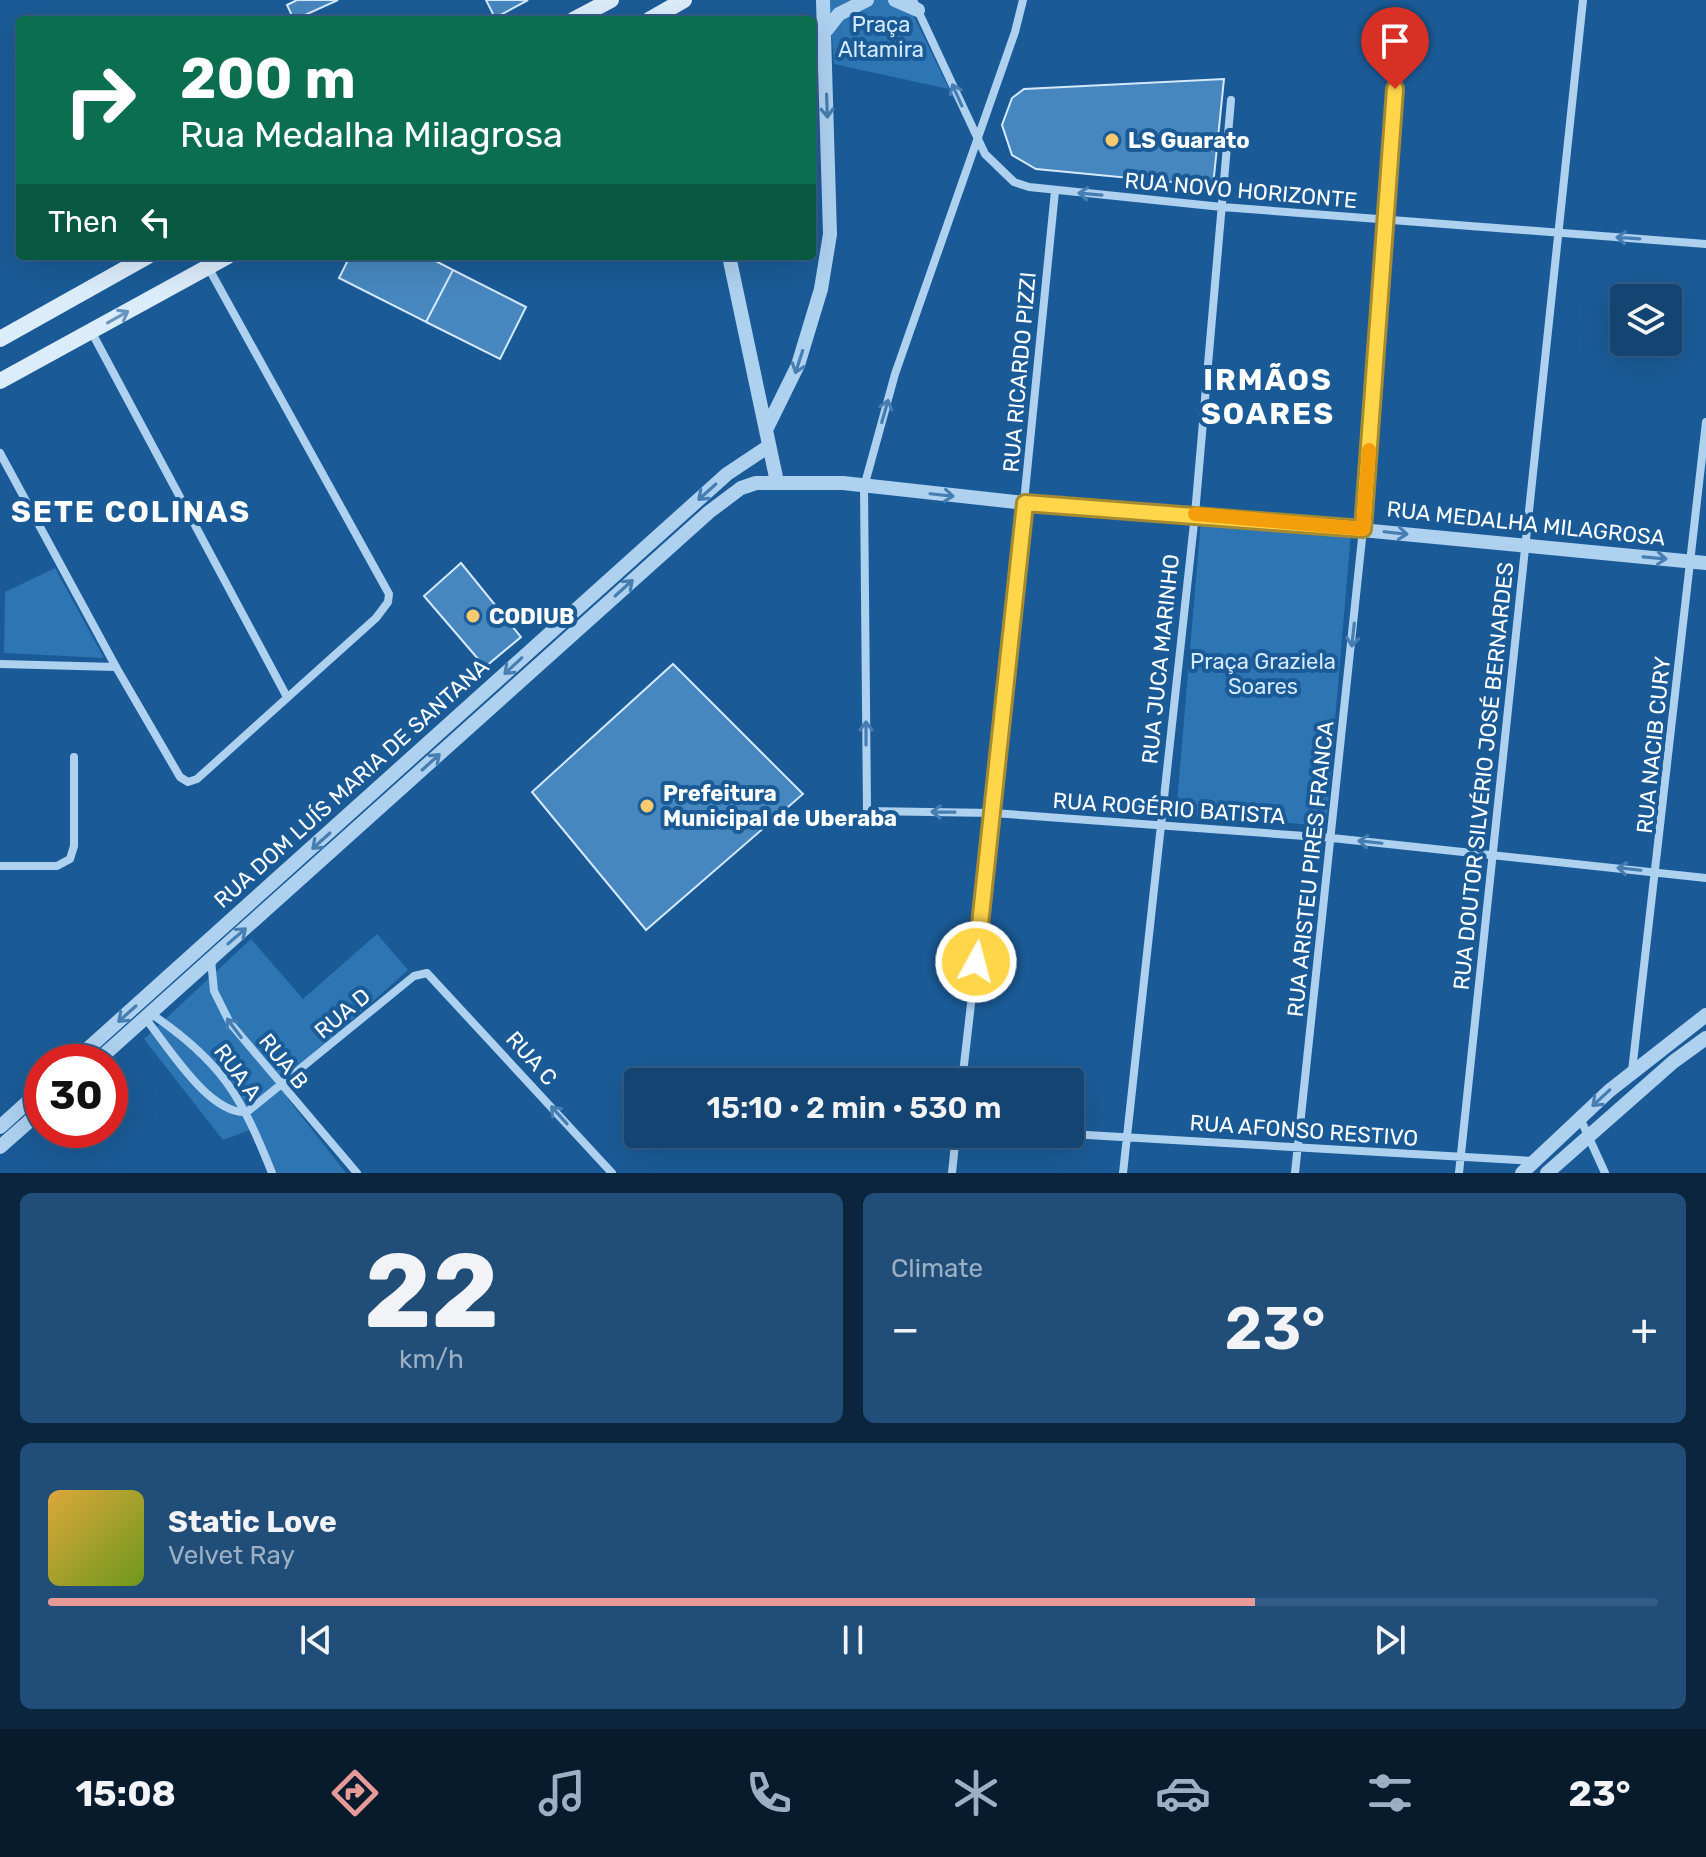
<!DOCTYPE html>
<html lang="en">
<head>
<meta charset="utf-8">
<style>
  :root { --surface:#144471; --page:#214e79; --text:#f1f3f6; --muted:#9db0c3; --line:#335c84; --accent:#e69b98 }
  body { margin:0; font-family:Rubik,sans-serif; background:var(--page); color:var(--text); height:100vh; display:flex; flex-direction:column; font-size:30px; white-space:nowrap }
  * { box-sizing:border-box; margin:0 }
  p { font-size:26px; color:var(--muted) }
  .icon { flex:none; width:44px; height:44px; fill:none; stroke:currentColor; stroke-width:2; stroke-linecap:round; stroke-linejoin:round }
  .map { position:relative; height:1173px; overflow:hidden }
  .panel { display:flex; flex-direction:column; gap:20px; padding:20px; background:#0b253e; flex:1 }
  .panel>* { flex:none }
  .guide { position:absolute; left:16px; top:16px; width:800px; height:244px; border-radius:8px; box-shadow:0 8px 32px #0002,0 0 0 2px var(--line); background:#0b6e4f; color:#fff; overflow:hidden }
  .tools { position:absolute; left:1610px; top:284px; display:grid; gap:16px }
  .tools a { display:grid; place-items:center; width:72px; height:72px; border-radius:8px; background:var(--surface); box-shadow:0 8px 32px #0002,0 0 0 2px var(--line); font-size:40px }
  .speed { position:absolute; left:24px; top:1044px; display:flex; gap:16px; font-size:40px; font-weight:700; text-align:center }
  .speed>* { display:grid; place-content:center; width:104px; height:104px; border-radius:50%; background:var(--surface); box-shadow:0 8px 32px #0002,0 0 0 2px var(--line); line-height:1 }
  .speed .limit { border:12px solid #d22; background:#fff; color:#111 }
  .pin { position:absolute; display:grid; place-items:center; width:68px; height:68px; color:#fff; margin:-82px -34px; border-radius:50% 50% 50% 0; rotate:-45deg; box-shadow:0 0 8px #0007 }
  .pin .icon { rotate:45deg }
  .me { position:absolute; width:88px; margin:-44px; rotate:7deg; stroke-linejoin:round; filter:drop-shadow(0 0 6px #0008) }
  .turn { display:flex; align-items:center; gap:28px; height:168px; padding:0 32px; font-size:36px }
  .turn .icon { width:104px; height:104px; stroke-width:2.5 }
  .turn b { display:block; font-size:56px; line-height:68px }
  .then { display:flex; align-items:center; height:76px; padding:0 32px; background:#0003; gap:16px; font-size:30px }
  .big { font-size:60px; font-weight:600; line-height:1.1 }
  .panel .tile { flex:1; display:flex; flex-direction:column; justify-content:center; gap:12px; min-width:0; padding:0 28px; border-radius:12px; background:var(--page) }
  .panel .dial { align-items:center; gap:0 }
  .dial b { font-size:104px; line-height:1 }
  .song { display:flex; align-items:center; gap:24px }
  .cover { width:96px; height:96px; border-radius:12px; background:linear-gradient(135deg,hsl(40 70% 55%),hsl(80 70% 35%)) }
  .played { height:8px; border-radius:4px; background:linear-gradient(90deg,var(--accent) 75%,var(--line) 75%) }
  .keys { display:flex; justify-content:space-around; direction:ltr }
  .heat { display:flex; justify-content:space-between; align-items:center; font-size:44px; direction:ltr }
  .panel .tiles { flex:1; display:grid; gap:20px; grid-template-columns:1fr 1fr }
  .tile:last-child { grid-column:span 2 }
  .trip { position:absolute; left:624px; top:1068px; width:460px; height:80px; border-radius:8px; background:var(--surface); box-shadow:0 8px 32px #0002,0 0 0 2px var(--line); font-weight:600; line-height:80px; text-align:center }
  .dock { display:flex; height:128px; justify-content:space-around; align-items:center; background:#081b2d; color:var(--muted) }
  .dock .icon { width:56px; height:56px }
  .dock .active { color:var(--accent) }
  .dock b { font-size:36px; color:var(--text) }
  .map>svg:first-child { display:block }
  .green { fill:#2e75b4 }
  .building { fill:#4787bf; stroke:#d4e9fb; stroke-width:2 }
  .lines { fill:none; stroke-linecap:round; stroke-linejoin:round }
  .minor { stroke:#aed1f0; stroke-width:8 }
  .tertiary { stroke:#aed1f0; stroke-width:14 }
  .secondary { stroke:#dbecfb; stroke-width:16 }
  .oneway { stroke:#467eb2 }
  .oneway2 { stroke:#6795bf }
  .route-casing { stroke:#a68a30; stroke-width:20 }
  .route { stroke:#ffd54a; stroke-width:14 }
  .slow { stroke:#f59e0b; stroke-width:14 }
  .poi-dot { fill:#ffc96d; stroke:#1a5b97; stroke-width:3 }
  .labels { text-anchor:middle; stroke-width:8; stroke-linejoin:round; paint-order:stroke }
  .park-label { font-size:22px; fill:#d4e9fb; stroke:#1a5b97 }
  .poi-label { font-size:22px; font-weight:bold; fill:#fff; stroke:#1a5b97; text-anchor:start }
  .street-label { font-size:22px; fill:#fff; stroke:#1a5b97 }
  .district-label { font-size:30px; font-weight:bold; letter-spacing:2px; fill:#fff; stroke:#1a5b97 }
</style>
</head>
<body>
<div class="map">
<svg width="1706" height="1173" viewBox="0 0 1706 1173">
  <rect width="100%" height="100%" fill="#1a5b97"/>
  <!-- green -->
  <path class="green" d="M829,0h77l43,89 -115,-25z
    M1201,520l150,13 -25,293 -150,-12z
    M55,568l49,90 -100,-5 1,-61z
    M377,934l31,36 -120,107v22l58,74h-72l-24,-43 -27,10 -79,-101 107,-100 52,60z"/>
  <!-- building -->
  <path class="building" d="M297,0h41l-44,20 -7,-15z
    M486,0h42l-33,18z
    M1224,79l-11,107 -177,-17 -24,-14 -10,-30 10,-27 12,-9z
    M350,256h76l27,14 -27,52 -87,-44z
    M453,270l73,37 -26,52 -74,-37z
    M461,563l60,74 -36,30 -61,-71z
    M673,664l130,130 -157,136 -114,-138z"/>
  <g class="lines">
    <!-- minor -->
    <path class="minor" d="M913,0l72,154 29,28 15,5 193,20 484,37
      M1023,0l-8,32 -120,342 -31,113 3,324 126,2 339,25 374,40
      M91,331l196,366
      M0,453l116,214 64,110 8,5 9,-3 179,-161 12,-16 1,-8 -181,-327
      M0,664l116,3
      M0,866h57l13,-7 4,-13v-89
      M211,960l3,31 16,32 127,150
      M150,1013c71,48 91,82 122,160
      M145,1018c23,28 64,97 102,94l167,-136 13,-3 185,200
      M1632,1071l74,-649
      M962,1082l31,-269 62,-622
      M1580,1118l25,55
      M1070,1134l464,27
      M952,1173l4,-39
      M1123,1173l72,-659 36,-414
      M1295,1173l68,-644 32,-440
      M1459,1173l124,-1173"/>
    <!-- tertiary -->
    <path class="tertiary" d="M895,0l23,10
      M825,32l14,-18 28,-14
      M729,256l48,226
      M767,428l31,-63 23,-76 9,-55 -7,-234
      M73,1062l654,-588 42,-28
      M96,1062l613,-550 32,-24 15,-5h87l182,20 170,11 511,49
      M0,1127l42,-38
      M0,1147l42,-37
      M1522,1173l87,-82 97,-76
      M1547,1173l126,-111 33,-24"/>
    <!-- secondary -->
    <path class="secondary" d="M573,20l38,-20
      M649,20l35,-20
      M0,339l148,-83
      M0,381l228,-125"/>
  </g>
  <!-- one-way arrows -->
  <defs><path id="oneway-shaft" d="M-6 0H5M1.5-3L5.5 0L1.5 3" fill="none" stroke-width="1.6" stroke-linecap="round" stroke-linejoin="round" transform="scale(2)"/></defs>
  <g class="oneway">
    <use href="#oneway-shaft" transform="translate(957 95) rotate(-114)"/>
    <use href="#oneway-shaft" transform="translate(827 106) rotate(88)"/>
    <use href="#oneway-shaft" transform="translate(1090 194) rotate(-175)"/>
    <use href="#oneway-shaft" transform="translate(1628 238) rotate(-176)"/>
    <use href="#oneway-shaft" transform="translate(799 362) rotate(108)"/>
    <use href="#oneway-shaft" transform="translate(885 411) rotate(-74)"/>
    <use href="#oneway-shaft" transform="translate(707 492) rotate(138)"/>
    <use href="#oneway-shaft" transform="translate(942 495) rotate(6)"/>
    <use href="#oneway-shaft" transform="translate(1396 533) rotate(6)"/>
    <use href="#oneway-shaft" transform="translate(1655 558) rotate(5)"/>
    <use href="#oneway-shaft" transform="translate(624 588) rotate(-42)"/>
    <use href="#oneway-shaft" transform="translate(1353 635) rotate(96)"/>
    <use href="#oneway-shaft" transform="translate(513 666) rotate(137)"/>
    <use href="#oneway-shaft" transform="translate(866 733) rotate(-90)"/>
    <use href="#oneway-shaft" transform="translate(431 762) rotate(-42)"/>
    <use href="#oneway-shaft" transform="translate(943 812) rotate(-179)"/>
    <use href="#oneway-shaft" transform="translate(321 841) rotate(138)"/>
    <use href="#oneway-shaft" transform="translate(1370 842) rotate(-174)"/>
    <use href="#oneway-shaft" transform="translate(1629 869) rotate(-174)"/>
    <use href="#oneway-shaft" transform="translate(237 936) rotate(-41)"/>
    <use href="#oneway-shaft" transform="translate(127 1014) rotate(138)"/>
    <use href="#oneway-shaft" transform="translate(234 1028) rotate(-127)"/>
    <use href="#oneway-shaft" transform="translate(1601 1098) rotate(137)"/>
    <use href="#oneway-shaft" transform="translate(559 1115) rotate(-132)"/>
  </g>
  <use class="oneway2" href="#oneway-shaft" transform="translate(118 317) rotate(-29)"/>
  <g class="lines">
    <!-- route casing -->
    <g class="route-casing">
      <path id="route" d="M976,962l49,-459 338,26 32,-440"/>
    </g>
    <!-- route -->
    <use href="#route" class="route"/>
    <!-- slow -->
    <path class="slow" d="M1195,514l168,15 6,-79"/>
  </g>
  <!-- markers -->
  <g class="poi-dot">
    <circle cx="1112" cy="140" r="8"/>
    <circle cx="473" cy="616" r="8"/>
    <circle cx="647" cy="806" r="8"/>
  </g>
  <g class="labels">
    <!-- park labels -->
    <g class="park-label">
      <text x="881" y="32">Praça<tspan x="881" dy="25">Altamira</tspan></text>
      <text x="1263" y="669">Praça Graziela<tspan x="1263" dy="25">Soares</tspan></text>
    </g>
    <!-- poi labels -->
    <g class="poi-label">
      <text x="1128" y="148">LS Guarato</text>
      <text x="489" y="624">CODIUB</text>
      <text x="663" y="801">Prefeitura<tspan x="663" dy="25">Municipal de Uberaba</tspan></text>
    </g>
    <!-- street labels -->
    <g class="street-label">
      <text transform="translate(1241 190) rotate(5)" y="8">RUA NOVO HORIZONTE</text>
      <text transform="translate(1019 372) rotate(-85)" y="8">RUA RICARDO PIZZI</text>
      <text transform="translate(1526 523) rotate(6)" y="8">RUA MEDALHA MILAGROSA</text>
      <text transform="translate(1160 659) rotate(-84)" y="8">RUA JUCA MARINHO</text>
      <text transform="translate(1653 745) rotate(-84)" y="8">RUA NACIB CURY</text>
      <text transform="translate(1483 776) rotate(-84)" y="8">RUA DOUTOR SILVÉRIO JOSÉ BERNARDES</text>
      <text transform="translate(351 783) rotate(-42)" y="8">RUA DOM LUÍS MARIA DE SANTANA</text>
      <text transform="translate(1169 808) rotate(4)" y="8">RUA ROGÉRIO BATISTA</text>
      <text transform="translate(1310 869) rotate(-84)" y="8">RUA ARISTEU PIRES FRANCA</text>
      <text transform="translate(342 1013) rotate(-40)" y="8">RUA D</text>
      <text transform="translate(532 1058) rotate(48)" y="8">RUA C</text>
      <text transform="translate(284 1061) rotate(51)" y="8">RUA B</text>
      <text transform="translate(238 1072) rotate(54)" y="8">RUA A</text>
      <text transform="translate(1304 1130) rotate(4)" y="8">RUA AFONSO RESTIVO</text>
    </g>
    <!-- district labels -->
    <g class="district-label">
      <text x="1268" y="390">IRMÃOS<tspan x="1268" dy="34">SOARES</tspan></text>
      <text x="131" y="522">SETE COLINAS</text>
    </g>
  </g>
</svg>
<div class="tools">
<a><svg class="icon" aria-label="layers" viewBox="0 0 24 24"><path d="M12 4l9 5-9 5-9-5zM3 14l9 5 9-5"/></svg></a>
</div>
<div class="speed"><div class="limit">30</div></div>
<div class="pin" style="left:1395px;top:89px;background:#d93025"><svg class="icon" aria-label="arrive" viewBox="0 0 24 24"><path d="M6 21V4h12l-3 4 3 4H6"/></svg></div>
<svg class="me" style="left:976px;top:962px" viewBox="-20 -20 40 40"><circle r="17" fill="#ffd54a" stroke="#fff" stroke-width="3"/><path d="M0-11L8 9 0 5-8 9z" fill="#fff"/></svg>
<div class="trip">15:10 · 2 min · 530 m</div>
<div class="guide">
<div class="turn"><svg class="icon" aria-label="right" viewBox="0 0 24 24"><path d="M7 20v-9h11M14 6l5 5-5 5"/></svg><div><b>200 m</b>Rua Medalha Milagrosa</div></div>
<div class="then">Then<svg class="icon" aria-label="left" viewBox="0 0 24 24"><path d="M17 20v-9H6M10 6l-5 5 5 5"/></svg></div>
</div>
</div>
<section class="panel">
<div class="tiles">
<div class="tile dial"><b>22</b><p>km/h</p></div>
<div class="tile"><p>Climate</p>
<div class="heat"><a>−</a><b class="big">23°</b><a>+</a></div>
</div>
<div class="tile">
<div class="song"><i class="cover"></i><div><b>Static Love</b><p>Velvet Ray</p></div></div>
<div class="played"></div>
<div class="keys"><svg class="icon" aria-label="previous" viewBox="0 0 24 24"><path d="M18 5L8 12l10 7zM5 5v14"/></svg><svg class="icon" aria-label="pause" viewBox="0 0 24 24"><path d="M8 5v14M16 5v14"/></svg><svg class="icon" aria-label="next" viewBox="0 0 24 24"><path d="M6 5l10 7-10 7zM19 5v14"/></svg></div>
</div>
</div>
</section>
<nav class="dock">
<b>15:08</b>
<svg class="icon active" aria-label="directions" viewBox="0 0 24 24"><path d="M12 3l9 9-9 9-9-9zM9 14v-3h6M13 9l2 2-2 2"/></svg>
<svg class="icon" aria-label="music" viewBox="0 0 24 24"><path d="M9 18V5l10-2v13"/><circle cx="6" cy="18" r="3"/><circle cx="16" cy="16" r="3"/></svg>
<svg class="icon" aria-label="phone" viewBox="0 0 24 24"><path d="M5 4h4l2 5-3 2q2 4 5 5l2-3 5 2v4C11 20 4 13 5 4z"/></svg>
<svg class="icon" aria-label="climate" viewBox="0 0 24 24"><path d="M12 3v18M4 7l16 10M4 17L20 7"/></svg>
<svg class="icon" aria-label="car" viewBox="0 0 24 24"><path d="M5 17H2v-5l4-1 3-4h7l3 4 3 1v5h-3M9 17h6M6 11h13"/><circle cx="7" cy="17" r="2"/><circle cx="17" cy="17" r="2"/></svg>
<svg class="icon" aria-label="filters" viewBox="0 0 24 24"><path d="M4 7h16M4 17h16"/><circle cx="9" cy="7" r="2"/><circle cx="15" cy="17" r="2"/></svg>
<b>23°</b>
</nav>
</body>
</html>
